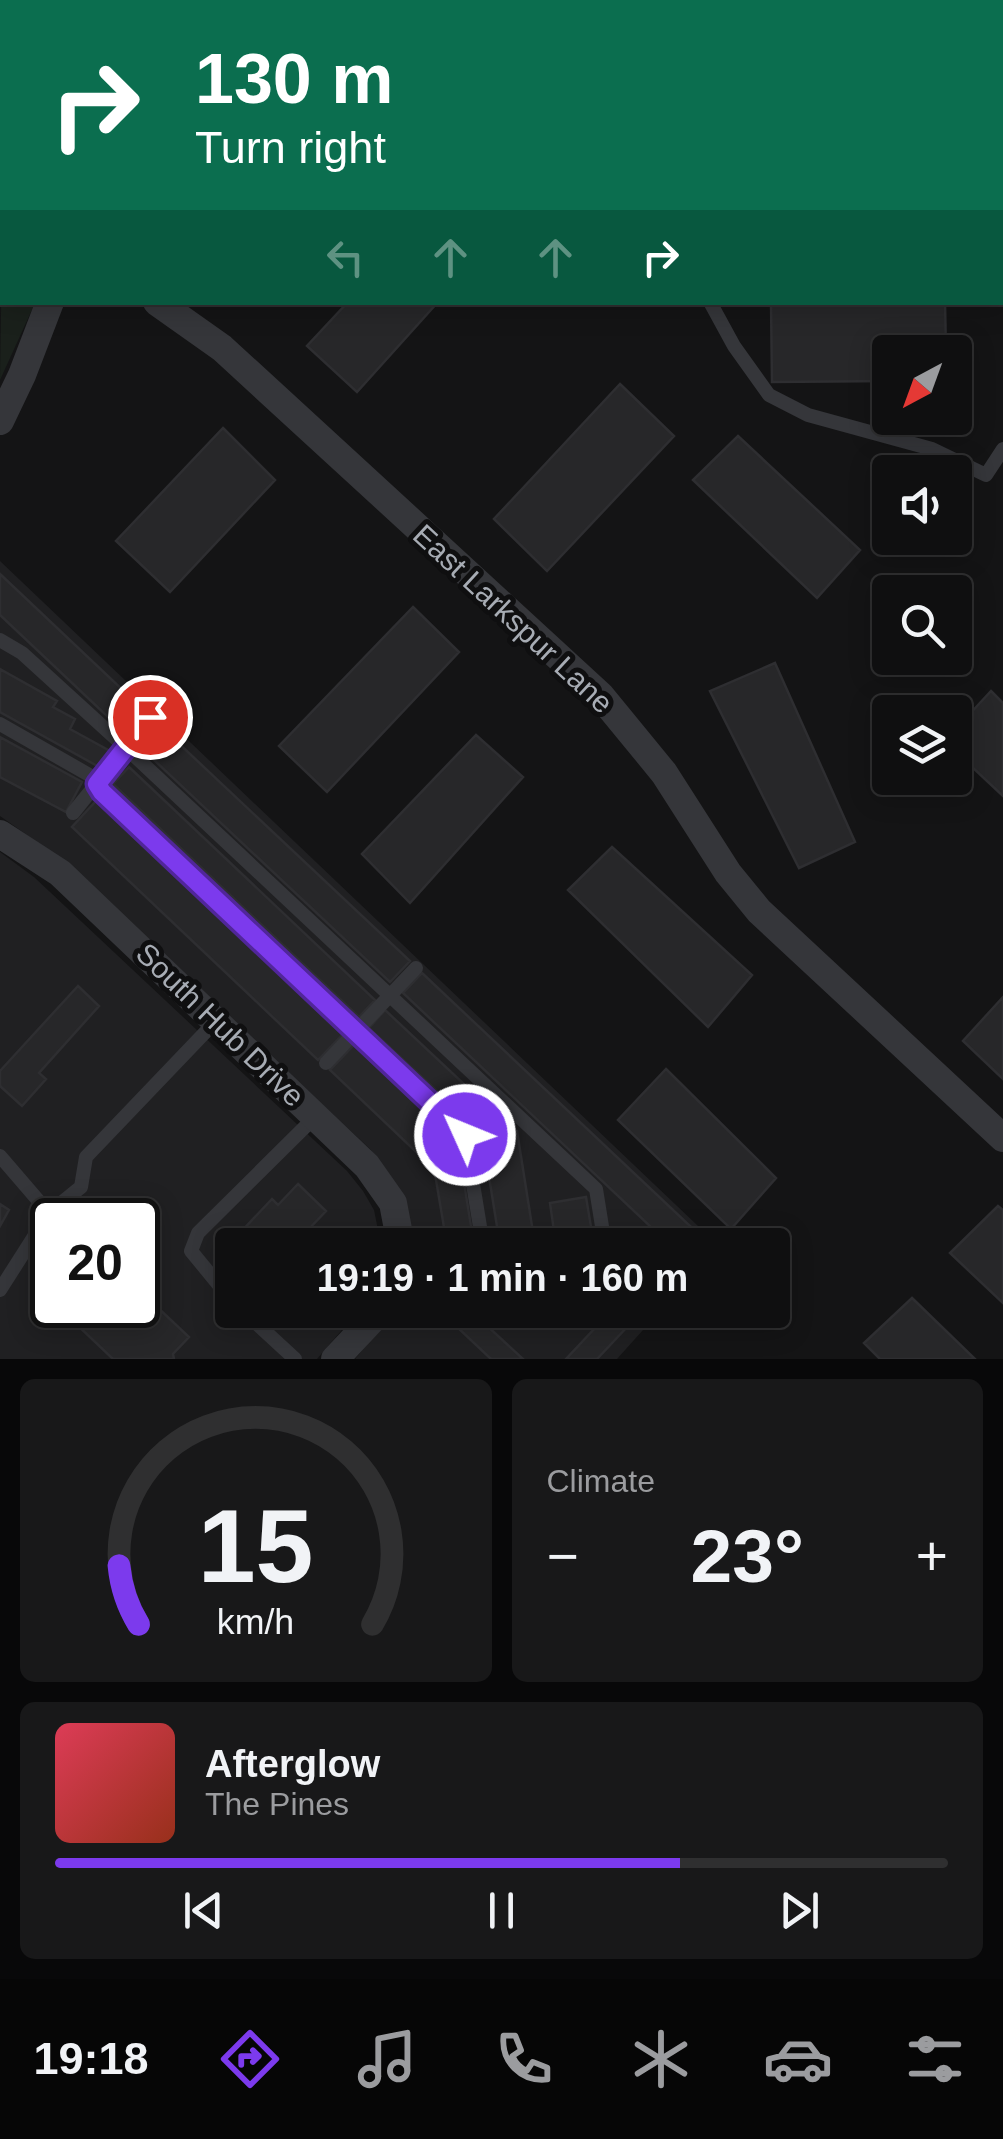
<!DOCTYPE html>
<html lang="en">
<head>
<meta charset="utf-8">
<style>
  :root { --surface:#0f0f10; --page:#181819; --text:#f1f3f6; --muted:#9b9c9f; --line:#2f2f30; --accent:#7c3aed }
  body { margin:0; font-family:Arial,sans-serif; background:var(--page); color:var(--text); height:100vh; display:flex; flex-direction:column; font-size:38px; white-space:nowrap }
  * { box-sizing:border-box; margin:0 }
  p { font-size:32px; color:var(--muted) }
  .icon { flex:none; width:55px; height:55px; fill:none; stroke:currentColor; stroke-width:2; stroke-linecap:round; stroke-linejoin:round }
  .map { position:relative; height:1359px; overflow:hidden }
  .details { display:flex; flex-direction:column; gap:20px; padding:20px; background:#080809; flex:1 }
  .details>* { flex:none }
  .banner { position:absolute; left:0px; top:0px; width:1005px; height:305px; box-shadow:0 5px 25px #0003,0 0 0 2px var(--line); background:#0b6e4f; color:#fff; overflow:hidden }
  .needle { width:65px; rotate:221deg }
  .tools { position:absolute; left:872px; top:335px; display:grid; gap:20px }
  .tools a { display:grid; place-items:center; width:100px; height:100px; border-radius:10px; background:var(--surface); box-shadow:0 5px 25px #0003,0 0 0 2px var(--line); font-size:50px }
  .speed { position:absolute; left:30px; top:1198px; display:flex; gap:20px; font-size:50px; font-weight:700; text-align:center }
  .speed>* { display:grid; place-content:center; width:130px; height:130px; border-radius:50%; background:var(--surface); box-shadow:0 5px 25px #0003,0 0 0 2px var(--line); line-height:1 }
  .speed .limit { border:5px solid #111; border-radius:15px; background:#fff; color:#111 }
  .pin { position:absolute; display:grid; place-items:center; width:85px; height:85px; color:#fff; margin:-42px; border:5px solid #fff; border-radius:50%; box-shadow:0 2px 10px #0007 }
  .me { position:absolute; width:110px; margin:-55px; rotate:314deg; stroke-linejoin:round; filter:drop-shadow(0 0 8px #0008) }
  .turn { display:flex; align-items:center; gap:35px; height:210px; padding:0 30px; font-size:45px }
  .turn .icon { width:130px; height:130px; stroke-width:2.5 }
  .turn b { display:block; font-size:70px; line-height:85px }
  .lanes { display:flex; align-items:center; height:95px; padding:0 30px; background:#0003; justify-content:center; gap:50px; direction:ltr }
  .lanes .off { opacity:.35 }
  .big { font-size:75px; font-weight:700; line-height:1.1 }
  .details .widget { flex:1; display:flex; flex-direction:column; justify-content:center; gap:15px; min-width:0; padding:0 35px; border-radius:15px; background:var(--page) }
  .details .dial { align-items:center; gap:0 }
  .dial svg { height:260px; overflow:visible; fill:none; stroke:var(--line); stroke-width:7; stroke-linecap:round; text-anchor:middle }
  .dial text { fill:var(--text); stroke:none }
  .song { display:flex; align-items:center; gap:30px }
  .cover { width:120px; height:120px; border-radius:15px; background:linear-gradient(135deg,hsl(350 70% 55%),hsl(10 70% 35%)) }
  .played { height:10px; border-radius:5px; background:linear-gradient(90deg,var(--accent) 70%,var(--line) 70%) }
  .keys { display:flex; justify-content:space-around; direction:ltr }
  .heat { display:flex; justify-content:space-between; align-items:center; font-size:55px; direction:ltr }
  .details .tiles { flex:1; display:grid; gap:20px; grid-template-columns:1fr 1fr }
  .widget:last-child { grid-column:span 2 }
  .trip { position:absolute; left:215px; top:1228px; width:575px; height:100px; border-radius:10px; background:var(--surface); box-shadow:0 5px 25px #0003,0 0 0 2px var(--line); font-weight:700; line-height:100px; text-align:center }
  .tabs { display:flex; height:160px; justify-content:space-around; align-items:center; background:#060606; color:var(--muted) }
  .tabs .icon { width:70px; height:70px }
  .tabs .selected { color:var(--accent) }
  .tabs b { font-size:45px; color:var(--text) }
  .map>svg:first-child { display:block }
  .built { fill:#202022; fill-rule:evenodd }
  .green { fill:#1a201b }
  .building { fill:#272729; stroke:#2e2e31; stroke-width:2.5 }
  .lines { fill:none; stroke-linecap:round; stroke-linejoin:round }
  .lane { stroke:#35363a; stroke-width:14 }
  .street { stroke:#35363a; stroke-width:28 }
  .highway { stroke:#62656a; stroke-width:52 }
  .route-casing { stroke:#51269a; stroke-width:25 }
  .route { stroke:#7c3aed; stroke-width:18 }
  .labels { text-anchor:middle; stroke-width:10; stroke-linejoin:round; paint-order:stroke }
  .street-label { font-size:30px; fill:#a7acb4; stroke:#0f0f10 }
</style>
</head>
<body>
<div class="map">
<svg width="1003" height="1359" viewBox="0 0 1003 1359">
  <rect width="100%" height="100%" fill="#141415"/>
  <!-- built -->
  <path class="built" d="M0,561l718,684h-306l-26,-75 -16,-21 -316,-295 -54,-38z
    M0,852l34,25 313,294 16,20 11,19 7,35h-149v65h127l-42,49h-317zM52,1220h86v85h-86z
    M396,1310h265l-44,49h-262z"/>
  <!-- green -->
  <path class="green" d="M2,245v57l33,1 -35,77z"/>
  <!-- building -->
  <path class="building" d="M348,302h90l-81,90 -50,-46z
    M771,302h174l1,50h-56v29l-118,1z
    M620,384l54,52 -127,135 -53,-52z
    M223,428l52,52 -105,112 -54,-51z
    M738,436l122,114 -43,48 -124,-118z
    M0,574l146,138 -21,21 -125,-118z
    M413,607l46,45 -132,140 -48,-46z
    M775,663l80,179 -56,26 -89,-177z
    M0,669l57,32 -4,6 22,12 -5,10 40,22 -9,17 -101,-56z
    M991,691l12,12v93l-48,-45v-21z
    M156,722l254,239 -20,21 -254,-239z
    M476,735l47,42 -113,126 -48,-49z
    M0,737l82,45 -16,30 -66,-35z
    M129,767l246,233 -16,17 -246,-233z
    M96,801l247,233 -25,26 -246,-233z
    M612,847l140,128 -44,52 -140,-137z
    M422,973l285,269 -3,3h-34l-267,-252z
    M78,986l21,20 -60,67 7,6 -24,27 -22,-20v-15z
    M1003,997v82l-40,-38z
    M385,1010l112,105 -16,17 -112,-104z
    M354,1045l102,96 -24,26 -102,-97z
    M666,1069l110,109 -45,51 -113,-109z
    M506,1129v4l11,-2 18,114h-35l-18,-112z
    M461,1164l13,81h-27l-13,-77z
    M298,1184l28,27 -19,20 5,5 -8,9h-72v21l-12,-12 52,-55 6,6z
    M586,1197l8,48h-38l-6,-42z
    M0,1204l9,6 -9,16z
    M998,1206l5,4v93l-53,-50z
    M138,1289l51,48 -16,17 1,5h-61l-39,-37 8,-8 -10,-9h66z
    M912,1298l63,61h-95l-16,-16z
    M439,1310h31l53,49h-32z
    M612,1310h31l-46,49h-31z"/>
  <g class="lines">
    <!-- lane -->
    <path class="lane" d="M392,0l2,2
      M1002,179h1
      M710,302l24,44 35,49 39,20 124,34 54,26 17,-26
      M0,640l22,13 102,93 472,443 9,56
      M0,724l91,52 12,16 362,343 18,110
      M73,813l77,-96
      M326,1063l90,-95
      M0,1156l49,57
      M0,1290l49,-77 32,-26 5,-30 130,-136
      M232,1301l-41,-50 7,-18 118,-117
      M242,1310l53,49
      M493,1310l1,4 27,-4"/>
    <!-- street -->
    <path class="street" d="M170,2l1,-2
      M157,302l65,46 378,347 64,78 64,100 31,38 244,227
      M0,421l22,-46 28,-73
      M0,834l60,39 307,293 26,37 8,42
      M335,1359l46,-49"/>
    <!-- highway -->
    <path class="highway" d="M64,2l1,-2
      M0,28l2,-6
      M0,154l2,-6"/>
  </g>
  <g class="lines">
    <!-- route casing -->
    <g class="route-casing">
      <path id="route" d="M150,717l-53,67 5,8 363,343"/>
    </g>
    <!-- route -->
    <use href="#route" class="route"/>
  </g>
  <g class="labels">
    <!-- street labels -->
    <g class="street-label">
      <text transform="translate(513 619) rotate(43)" y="10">East Larkspur Lane</text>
      <text transform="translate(220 1025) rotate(44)" y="10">South Hub Drive</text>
    </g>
  </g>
</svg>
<div class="tools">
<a><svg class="needle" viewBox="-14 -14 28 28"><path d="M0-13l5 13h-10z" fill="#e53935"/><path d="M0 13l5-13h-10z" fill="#9b9c9f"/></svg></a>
<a><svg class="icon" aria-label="sound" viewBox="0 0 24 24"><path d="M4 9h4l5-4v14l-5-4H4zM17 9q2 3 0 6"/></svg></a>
<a><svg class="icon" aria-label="search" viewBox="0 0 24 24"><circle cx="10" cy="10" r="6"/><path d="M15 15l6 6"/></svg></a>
<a><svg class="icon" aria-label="layers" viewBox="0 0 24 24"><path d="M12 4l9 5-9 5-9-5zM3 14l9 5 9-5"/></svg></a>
</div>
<div class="speed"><div class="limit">20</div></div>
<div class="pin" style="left:150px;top:717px;background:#d93025"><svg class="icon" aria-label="arrive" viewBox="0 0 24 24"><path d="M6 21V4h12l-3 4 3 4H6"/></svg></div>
<svg class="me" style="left:465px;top:1135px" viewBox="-20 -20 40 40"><circle r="17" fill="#7c3aed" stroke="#fff" stroke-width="3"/><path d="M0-11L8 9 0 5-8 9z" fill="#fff"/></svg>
<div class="trip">19:19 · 1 min · 160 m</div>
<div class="banner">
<div class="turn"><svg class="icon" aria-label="right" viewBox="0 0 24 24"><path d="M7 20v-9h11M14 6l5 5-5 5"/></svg><div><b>130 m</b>Turn right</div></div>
<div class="lanes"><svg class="icon off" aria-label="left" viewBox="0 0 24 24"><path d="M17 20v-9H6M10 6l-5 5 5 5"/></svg><svg class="icon off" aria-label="ahead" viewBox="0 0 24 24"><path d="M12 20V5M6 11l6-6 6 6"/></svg><svg class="icon off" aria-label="ahead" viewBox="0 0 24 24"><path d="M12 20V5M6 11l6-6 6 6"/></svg><svg class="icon" aria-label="right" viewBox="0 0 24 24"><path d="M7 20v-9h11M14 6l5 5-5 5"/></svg></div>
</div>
</div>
<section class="details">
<div class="tiles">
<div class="widget dial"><svg viewBox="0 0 100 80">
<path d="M14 69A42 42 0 1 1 86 69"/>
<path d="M14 69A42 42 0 0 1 8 51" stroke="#7c3aed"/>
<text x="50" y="56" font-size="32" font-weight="700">15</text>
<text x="50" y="72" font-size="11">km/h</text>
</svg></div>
<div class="widget"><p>Climate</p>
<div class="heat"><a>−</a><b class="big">23°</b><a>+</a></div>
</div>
<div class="widget">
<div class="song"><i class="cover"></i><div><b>Afterglow</b><p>The Pines</p></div></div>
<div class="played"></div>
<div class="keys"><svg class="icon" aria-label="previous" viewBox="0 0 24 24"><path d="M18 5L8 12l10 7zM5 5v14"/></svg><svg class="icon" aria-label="pause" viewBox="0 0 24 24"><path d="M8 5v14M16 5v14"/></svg><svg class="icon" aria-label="next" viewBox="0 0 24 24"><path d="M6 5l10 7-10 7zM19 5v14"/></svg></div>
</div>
</div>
</section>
<nav class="tabs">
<b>19:18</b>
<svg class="icon selected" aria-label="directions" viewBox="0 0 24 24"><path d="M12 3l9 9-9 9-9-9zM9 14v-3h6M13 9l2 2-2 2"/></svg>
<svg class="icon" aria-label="music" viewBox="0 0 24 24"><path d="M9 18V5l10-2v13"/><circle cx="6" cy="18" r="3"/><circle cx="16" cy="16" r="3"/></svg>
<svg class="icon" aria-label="phone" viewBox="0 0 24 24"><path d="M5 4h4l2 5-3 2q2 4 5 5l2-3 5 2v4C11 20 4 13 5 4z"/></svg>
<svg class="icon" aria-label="climate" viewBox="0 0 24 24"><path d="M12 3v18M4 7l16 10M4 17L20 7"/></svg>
<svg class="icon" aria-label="car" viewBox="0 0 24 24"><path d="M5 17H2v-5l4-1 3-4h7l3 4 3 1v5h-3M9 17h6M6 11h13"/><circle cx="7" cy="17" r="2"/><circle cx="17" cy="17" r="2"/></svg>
<svg class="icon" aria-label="filters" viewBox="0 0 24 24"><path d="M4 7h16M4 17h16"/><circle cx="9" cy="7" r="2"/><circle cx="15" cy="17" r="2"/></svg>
</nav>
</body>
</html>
